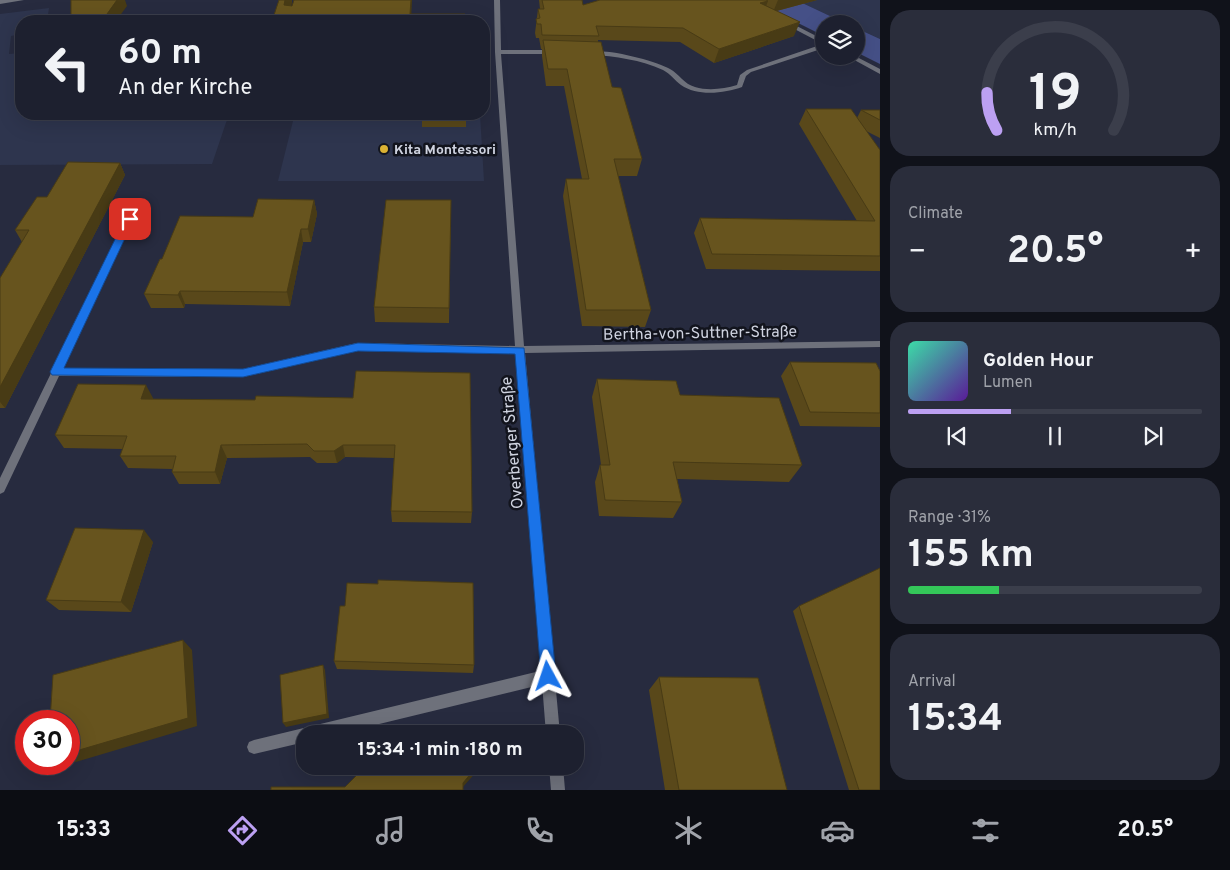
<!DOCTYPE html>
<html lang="en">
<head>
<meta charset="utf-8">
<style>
  :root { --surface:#1d202f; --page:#2a2d3b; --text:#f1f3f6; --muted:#a0a3aa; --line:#3b3e4b; --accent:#bca0f2 }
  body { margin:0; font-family:Overpass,sans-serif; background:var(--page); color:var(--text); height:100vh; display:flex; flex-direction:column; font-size:19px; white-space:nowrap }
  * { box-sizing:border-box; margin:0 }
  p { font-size:16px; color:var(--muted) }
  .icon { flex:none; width:28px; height:28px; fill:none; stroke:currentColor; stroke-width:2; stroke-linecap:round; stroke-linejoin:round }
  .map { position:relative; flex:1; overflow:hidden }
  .drawer { display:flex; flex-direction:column; gap:10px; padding:10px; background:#10121a; width:350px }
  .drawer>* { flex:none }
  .banner { position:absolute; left:15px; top:15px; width:475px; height:105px; border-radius:20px; box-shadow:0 5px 20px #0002,0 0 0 1px var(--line); background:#1d202f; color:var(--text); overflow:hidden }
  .fabs { position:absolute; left:815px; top:15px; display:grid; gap:10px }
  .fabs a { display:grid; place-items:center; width:50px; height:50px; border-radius:50%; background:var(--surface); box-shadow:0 5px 20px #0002,0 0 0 1px var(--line); font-size:25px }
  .speed { position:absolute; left:15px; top:710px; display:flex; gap:10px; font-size:25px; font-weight:700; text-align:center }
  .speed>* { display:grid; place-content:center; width:65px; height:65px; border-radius:50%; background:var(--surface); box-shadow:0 5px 20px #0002,0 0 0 1px var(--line); line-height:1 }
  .speed .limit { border:8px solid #d22; background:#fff; color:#111 }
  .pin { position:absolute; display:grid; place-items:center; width:42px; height:42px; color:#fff; margin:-21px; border-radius:10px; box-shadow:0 2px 8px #0006 }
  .me { position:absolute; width:55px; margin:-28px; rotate:355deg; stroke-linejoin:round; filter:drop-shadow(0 0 4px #0008) }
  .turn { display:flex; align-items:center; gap:18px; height:105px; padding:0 20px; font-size:22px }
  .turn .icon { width:65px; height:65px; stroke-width:2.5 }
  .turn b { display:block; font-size:35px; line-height:42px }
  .big { font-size:38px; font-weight:700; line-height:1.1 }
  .drawer .widget { flex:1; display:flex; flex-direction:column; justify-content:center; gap:8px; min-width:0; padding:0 18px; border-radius:20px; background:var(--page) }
  .drawer .dial { align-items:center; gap:0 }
  .dial svg { height:130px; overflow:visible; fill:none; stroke:var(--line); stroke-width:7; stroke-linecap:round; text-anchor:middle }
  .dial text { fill:var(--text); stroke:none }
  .song { display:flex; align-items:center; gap:15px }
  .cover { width:60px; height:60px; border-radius:8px; background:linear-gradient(135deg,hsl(160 70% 55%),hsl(270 70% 35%)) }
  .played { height:5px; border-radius:2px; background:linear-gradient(90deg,var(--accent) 35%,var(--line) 35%) }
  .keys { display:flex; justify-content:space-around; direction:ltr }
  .heat { display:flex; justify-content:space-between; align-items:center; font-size:28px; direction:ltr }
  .charge { height:8px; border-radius:4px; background:linear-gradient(90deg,#34c759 31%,var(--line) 0) }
  .trip { position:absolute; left:296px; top:725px; width:288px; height:50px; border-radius:20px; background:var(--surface); box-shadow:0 5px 20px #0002,0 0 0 1px var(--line); font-weight:700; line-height:50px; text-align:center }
  .dock { display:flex; height:80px; justify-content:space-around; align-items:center; background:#0c0d13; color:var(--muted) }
  .dock .icon { width:35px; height:35px }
  .dock .on { color:var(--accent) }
  .dock b { font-size:22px; color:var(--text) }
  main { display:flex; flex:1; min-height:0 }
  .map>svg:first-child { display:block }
  .built { fill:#2e354e }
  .green { fill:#455087 }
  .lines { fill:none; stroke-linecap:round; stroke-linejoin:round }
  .lane { fill:#6e717b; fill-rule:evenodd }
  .street { fill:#6e717b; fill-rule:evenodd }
  .wall { fill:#59481a }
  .shaded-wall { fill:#483b15 }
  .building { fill:#67541e; stroke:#483b15 }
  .route { fill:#1a73e8; stroke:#114b97 }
  .poi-dot { fill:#dbb233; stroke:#12141d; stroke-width:2 }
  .labels { text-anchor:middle; stroke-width:5; stroke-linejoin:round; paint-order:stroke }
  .far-poi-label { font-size:14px; font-weight:bold; fill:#cfd3e0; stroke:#12141d; text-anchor:start }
  .street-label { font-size:16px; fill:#cfd3e0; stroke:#12141d }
</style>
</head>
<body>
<main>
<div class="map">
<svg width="880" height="790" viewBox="0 0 880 790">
  <rect width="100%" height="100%" fill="#272b3f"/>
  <!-- built -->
  <path class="built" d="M796,0h84v39l-24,-11v-4h-9z
    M49,8l-2,13h-26v13l-10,2 -2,18 12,-1v61h208l-17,50 -212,1v-151z
    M324,114h156l4,67h-206l16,-64 29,1z"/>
  <!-- green -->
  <path class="green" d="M752,0h44l51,24h-23v12z
    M856,28l24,11v25l-24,-12z"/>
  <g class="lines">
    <!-- lane -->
    <path class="lane" d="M548,669l5,2 2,5 -2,5 -5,2 -210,51h-33v8l-51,12 -5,-2 -2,-5 2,-5 5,-2z"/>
    <!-- street -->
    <path class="street" d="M0,0h24l-24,4z
      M494,0h6l1,50h53l3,2 -3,2h-53l23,292 356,-5v6l-355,6 35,381h-14l-30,-381 -159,-2 -114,26 -184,-1 -55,116 -4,2v-16l127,-261 3,-1 4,3 -71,149 180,1 114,-26 158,3 -20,-294z
      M783,21h4l37,19v8l-73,24 -5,4 -4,11c-17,6 -44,10 -61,-2 -6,-4 -10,-11 -18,-15 -22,-10 -48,-14 -72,-15l-3,-2c12,-7 69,8 82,16 9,5 14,15 25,18 13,4 29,2 42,-2l3,-10 7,-5 76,-26 -40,-21z
      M847,56h8l25,13v5z
      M549,766h14l2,24h-14z"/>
  </g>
  <!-- wall -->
  <path class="wall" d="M539,0h43l1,5 17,-5h217l-41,11 18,25 -80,27 -34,-21 -82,-2v2l14,45 30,72 -5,17h-19l33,134 -6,17 -63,-1 -19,-130 3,-17h16l-18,-93h-18l-4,-30v-7h-1l-2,-11h-3l-1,-5 3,-24h2z
    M806,109l51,9 4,-8h19v28l-14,-7 14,19v121l-174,-2 -12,-36 6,-15 157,3 -58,-97z
    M422,114h44v13h-44z
    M120,163l5,12 -120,233h-5v-130l22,-36 -7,-12 32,-33z
    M314,200l3,14 -6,28h-8l-13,64 -105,-2 -1,4h-33l-7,-14 109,-77z
    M451,200l-2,123 -74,-1 -1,-15z
    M790,362l90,9v56l-80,-1 -19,-50z
    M597,379l83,16 122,70 -13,17 -112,-3 5,23 -9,16 -74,-2 -4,-34 5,-17h1l-9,-68z
    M153,398v1l102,1 98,-2 119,114 -1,11 -79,-1 -1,-11 3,-53 -49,-1 -8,6h-20l-7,-6 -83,1 -7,26h-41l-7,-12v-3l-44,-1 -8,-12 3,-7 -59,-1 -9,-13z
    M153,542l-22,70 -72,-2 -13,-10z
    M799,606l81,184h-31l-56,-179z
    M334,661l140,4 -1,8 -136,-4z
    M659,677l128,113h-122l-16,-100z"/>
  <!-- shaded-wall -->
  <path class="shaded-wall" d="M117,0h8l2,6 -11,15h-14z
    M285,0h7v3l-5,18 -3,-16z
    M411,0h1l-1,21 -1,-7z
    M778,0h39l-44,12z
    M768,1l-5,13 -3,-11z
    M800,22l-6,14 -80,27 5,-14z
    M120,163l5,12 -120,233 -5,-6v-15z
    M314,200l3,14 -6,28 -3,-13z
    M301,229l2,13 -13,64 -3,-14z
    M180,291l5,13 -1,4 -6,-13z
    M146,385l7,13 -5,14 -7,-13z
    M221,445l6,13 -7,26 -5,-12z
    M343,445l2,12 -8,6 -3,-12z
    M144,530l9,12 -22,70 -10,-10z
    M183,640l9,10 5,76 -128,38v-11z
    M323,665l2,5 4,48 -43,9 -3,-4z
    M58,764h10l-6,2z
    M477,766h1v4l-16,18 1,-5z"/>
  <!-- building -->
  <path class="building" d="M71,0h46l-15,21h-31z
    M279,0h6l-1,5 8,1 2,-6h117l-1,14h55v7h-193z
    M542,0h40l1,5 17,-5h166l2,1 -8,2 40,19 -81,27 -36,-21 -87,-2 3,10 -57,-1 -1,-11h-4l-1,-5 4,-1 -2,-9h6z
    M543,40l58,2 11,45 9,1 21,71h-28l37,151h-65l-20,-131h23l-22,-110h-19z
    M806,109h45l29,41v106l-168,-2 -12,-36 175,3z
    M861,110h19v10z
    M68,162l52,1 -120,224v-109l29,-48h-14l22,-33h10z
    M258,199l56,1 -6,29h-7l-14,63 -107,-1 -2,4 -34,-1 16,-35h2l18,-43 73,1z
    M386,200h65l-2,108 -75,-1z
    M790,362l86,1 4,8v42l-70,-1z
    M356,371l114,2 2,139 -81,-1 4,-66h-52l-9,6h-20l-7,-7 -86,1 -6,27h-43l4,-16h-56l7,-20 -72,-1 23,-51 68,1 -5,14 114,1 1,-4 97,2z
    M597,379l79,2 4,14 99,3 23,67 -129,-3 9,40 -77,-2 -5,-35h10z
    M75,528l69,2 -23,72 -75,-2z
    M880,568v222h-21l-60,-184z
    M378,580l95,3 1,82 -140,-4 6,-55h5l2,-23 31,1z
    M183,640l5,78 -119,35v-32h-19l3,-46z
    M323,665l4,49 -44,9 -3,-48z
    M659,677l99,1 29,112h-108z
    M366,766h111l-14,17v7h-192v-3h74z"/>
  <!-- route -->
  <path class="route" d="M130,216l4,3 -70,149 179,1 115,-26 166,5 32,328 -2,5 -6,3 -5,-3 -2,-5 -26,-322 -157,-3 -115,26 -191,-2 -2,-3 75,-153z"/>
  <!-- markers -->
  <circle class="poi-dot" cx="384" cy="149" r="5"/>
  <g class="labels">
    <!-- far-poi labels -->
    <g class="far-poi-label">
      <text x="394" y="154">Kita Montessori</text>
    </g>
    <!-- street labels -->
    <g class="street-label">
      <text transform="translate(700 332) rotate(-1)" y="6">Bertha-von-Suttner-Straße</text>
      <text transform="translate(511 443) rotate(-95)" y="6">Overberger Straße</text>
    </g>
  </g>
</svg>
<div class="fabs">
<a><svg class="icon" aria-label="layers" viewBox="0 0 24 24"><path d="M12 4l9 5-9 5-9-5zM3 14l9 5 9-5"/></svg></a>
</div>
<div class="speed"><div class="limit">30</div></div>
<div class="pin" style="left:130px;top:219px;background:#d93025"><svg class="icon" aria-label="arrive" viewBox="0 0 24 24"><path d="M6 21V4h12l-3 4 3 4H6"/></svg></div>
<svg class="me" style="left:548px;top:676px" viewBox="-20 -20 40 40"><path d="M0-17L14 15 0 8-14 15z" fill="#1a73e8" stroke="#fff" stroke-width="4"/></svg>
<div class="trip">15:34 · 1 min · 180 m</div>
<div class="banner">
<div class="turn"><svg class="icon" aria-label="left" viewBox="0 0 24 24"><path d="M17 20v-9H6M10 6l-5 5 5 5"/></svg><div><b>60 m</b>An der Kirche</div></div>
</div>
</div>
<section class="drawer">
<div class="widget dial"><svg viewBox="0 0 100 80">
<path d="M14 69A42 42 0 1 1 86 69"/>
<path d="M14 69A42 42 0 0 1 8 46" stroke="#bca0f2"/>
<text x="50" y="56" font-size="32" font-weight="700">19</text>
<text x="50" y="72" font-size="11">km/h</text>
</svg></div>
<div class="widget"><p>Climate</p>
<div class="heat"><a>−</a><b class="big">20.5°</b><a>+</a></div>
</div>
<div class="widget">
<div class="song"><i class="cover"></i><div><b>Golden Hour</b><p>Lumen</p></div></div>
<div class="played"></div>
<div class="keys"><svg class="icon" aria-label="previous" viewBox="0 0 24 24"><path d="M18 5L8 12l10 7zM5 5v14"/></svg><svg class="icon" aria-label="pause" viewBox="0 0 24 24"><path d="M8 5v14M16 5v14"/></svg><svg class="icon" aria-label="next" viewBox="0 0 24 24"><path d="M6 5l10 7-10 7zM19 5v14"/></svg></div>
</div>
<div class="widget"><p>Range · 31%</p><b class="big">155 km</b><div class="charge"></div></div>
<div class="widget"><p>Arrival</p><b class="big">15:34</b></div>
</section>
</main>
<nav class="dock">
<b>15:33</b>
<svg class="icon on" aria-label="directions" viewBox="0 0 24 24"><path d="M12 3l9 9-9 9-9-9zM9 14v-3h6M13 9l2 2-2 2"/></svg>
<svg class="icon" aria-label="music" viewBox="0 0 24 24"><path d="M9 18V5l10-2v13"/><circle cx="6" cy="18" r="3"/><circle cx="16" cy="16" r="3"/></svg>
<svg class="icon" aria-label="phone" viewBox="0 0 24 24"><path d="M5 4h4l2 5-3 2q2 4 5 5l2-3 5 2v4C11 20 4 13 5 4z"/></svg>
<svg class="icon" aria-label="climate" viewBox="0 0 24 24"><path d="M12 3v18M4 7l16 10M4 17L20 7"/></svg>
<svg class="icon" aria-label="car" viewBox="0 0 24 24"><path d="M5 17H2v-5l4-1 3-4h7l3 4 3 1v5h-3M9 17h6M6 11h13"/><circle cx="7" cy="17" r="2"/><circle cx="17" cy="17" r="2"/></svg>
<svg class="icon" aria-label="filters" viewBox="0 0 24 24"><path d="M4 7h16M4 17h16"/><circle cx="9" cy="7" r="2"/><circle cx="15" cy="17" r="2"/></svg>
<b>20.5°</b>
</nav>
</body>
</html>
